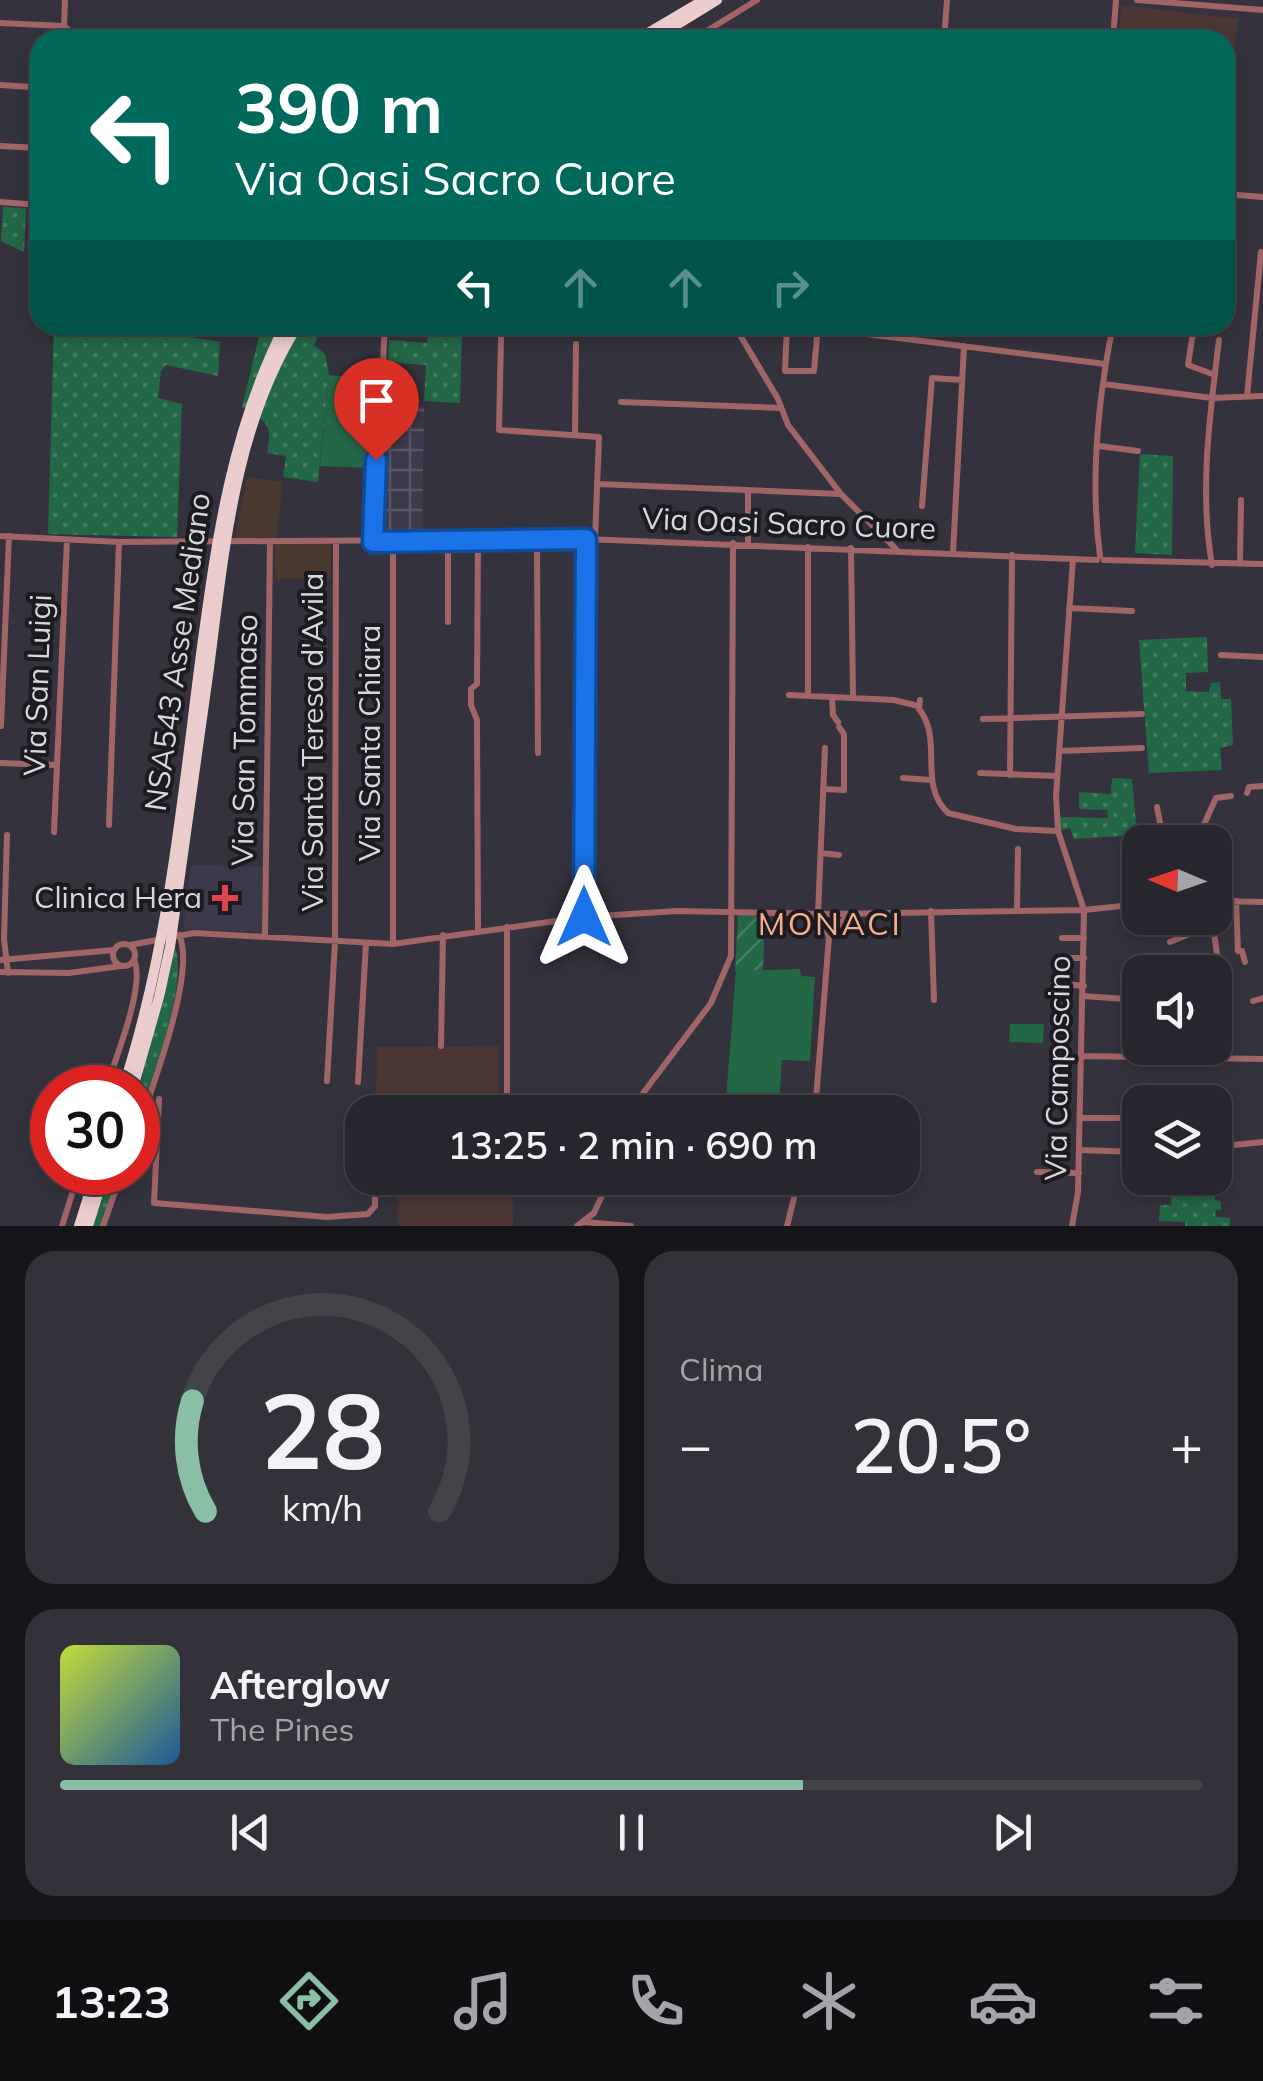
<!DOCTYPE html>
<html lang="it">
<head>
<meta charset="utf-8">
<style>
  :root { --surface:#27262e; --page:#33323a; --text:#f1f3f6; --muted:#a4a5aa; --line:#43434a; --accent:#8abfa5 }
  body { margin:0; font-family:Mulish,sans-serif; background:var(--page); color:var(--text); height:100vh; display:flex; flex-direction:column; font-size:38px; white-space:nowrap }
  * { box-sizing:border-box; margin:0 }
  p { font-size:32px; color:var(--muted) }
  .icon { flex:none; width:55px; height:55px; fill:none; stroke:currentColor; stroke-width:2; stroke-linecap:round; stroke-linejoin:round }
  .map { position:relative; height:1226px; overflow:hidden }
  .drawer { display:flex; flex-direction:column; gap:25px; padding:25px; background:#151519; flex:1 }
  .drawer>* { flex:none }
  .guide { position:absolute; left:30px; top:30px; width:1205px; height:305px; border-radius:30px; box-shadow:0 5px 15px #0003,0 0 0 2px var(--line); background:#00695c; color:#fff; overflow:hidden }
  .needle { width:65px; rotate:272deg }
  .controls { position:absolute; left:1122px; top:825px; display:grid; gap:20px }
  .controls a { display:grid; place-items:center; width:110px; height:110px; border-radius:20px; background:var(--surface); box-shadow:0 5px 15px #0003,0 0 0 2px var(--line); font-size:50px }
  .speed { position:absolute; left:30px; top:1065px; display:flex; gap:20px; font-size:50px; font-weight:700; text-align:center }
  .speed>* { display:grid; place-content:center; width:130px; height:130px; border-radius:50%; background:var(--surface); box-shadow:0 5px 15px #0003,0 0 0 2px var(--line); line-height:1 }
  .speed .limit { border:15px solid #d22; background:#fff; color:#111 }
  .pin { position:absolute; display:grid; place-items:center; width:85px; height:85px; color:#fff; margin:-102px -42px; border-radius:50% 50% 50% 0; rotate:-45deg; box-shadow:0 0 10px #0007 }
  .pin .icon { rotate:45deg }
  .me { position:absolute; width:110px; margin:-55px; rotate:0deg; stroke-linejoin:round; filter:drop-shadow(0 0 8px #0008) }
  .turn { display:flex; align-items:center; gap:35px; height:210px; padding:0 40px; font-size:45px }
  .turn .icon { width:130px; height:130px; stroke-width:2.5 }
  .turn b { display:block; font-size:70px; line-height:85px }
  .lanes { display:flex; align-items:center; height:95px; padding:0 40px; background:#0003; justify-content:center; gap:50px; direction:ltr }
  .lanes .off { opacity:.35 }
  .big { font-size:75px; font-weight:600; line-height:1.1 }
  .drawer .tile { flex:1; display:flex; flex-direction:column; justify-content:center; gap:15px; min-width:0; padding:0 35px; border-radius:30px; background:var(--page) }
  .drawer .dial { align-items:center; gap:0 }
  .dial svg { height:260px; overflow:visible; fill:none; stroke:var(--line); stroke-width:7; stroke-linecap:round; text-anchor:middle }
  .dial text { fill:var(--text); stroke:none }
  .song { display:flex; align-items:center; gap:30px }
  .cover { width:120px; height:120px; border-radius:15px; background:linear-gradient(135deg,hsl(70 70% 55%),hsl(210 70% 35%)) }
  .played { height:10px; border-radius:5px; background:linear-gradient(90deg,var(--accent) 65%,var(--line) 65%) }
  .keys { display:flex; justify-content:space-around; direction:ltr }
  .heat { display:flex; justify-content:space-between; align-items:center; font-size:55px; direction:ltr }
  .drawer .tiles { flex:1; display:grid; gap:25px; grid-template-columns:1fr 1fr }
  .tile:last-child { grid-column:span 2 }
  .trip { position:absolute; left:345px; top:1095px; width:575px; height:100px; border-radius:30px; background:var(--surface); box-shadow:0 5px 15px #0003,0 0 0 2px var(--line); font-weight:600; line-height:100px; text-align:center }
  .tab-bar { display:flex; height:160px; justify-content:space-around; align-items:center; background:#100f12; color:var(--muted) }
  .tab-bar .icon { width:70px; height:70px }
  .tab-bar .selected { color:var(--accent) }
  .tab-bar b { font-size:45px; color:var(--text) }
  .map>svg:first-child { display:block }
  .commercial { fill:#49382e }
  .industrial { fill:url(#industrial-grid) }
  .education { fill:#4b3634 }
  .built { fill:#3c3a4a }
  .grass { fill:url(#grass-dots) }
  .park { fill:#236846 }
  .garden { fill:url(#garden-furrows) }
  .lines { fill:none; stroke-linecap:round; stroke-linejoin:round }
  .minor { stroke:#a16567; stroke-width:6 }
  .highway { stroke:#ebcdcd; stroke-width:10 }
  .route-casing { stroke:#114b97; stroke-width:25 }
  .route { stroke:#1a73e8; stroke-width:18 }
  .health-dot { fill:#e0444e; stroke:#1c1b20; stroke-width:4 }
  .labels { text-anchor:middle; stroke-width:8; stroke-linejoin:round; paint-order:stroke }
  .street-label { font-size:30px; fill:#d8d7de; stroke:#1c1b20 }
  .poi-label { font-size:30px; fill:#d8d7de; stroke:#1c1b20; text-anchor:end }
  .neighbourhood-label { font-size:32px; letter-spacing:2.5px; fill:#f5ae85; stroke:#1c1b20 }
</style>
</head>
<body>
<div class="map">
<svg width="1263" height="1226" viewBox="0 0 1263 1226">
  <defs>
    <pattern id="industrial-grid" width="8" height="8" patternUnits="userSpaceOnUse" patternTransform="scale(2.5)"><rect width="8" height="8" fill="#3c3a4a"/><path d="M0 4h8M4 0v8" fill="none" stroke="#575664"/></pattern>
    <pattern id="grass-dots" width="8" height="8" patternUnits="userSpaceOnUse" patternTransform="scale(2.5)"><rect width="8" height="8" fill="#236846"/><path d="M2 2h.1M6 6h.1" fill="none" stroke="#427d60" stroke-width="1.8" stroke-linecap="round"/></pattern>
    <pattern id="garden-furrows" width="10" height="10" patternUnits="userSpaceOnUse" patternTransform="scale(2.5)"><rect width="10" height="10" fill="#236846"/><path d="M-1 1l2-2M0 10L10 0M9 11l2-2" fill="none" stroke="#427d60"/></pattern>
  </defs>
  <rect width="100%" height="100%" fill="#34333d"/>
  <!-- commercial -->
  <path class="commercial" d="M247,477l36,5 -7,59h-42z
    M275,544h56v34l-56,1z"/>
  <!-- industrial -->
  <path class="industrial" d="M377,406h47l-2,133 -52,1z"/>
  <!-- education -->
  <path class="education" d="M1122,5l116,14 -11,90 -2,-69h-107z
    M499,1046v66h-123l1,-65z
    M398,1178h115v48h-115z"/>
  <!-- built -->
  <path class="built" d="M191,865l72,2 -1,65 -79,-3z"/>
  <!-- grass -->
  <path class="grass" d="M3,207l23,1 -2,44 -23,-11z
    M54,325h131v11l35,6 -2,34 -52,-11 -5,6 -3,27 24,6 -5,133 -129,-3z
    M262,325h20l14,8 6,-8h22l-10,20 11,9 4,21 -11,107 -35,-5 3,-21 -19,-3c6,-30 0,-31 -25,-46z
    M428,328l34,2 -2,73 -36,-2 2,-36 -38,-3 1,-22 38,3z
    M1140,454l33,2 -1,99 -37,-2z
    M1207,637l1,35 -22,1v18l23,1 2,-9 9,-1 1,17h10l2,46 -13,3 2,22 -73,3 -10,-133z
    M1112,778l20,1 5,56 -63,4 -4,-11 -9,2 -2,-13 49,1 -1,-8 -28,-1v-17l32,2z
    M175,947c14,38 -25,133 -37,174 -1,-55 26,-118 37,-174z
    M825,1100l67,5 -1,7h-68z
    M111,1173h9l-20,53h-7z
    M1205,1186l10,1v13l6,1v9h-5l-1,7 15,1v8h-45v-4l-26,-1 1,-16h11l1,-17 32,2z"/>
  <!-- park -->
  <path class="park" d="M329,375l49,4 -5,89 -53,-2z
    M800,969l1,7 14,1 -5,84 -28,-1 -3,43 -53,-4 10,-128z
    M1010,1024h34l-1,19 -34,-1z"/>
  <!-- garden -->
  <path class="garden" d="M738,915l27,1 -2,54 -28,2z"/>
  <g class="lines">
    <!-- minor -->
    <path class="minor" d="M1137,0l126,10
      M0,23l64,3 1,-26
      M64,26l11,9 58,5
      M692,40l65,-40
      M944,40l3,-40
      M1113,40l3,-40
      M0,85l31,2
      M0,146l40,2
      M1225,194l38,3
      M0,202l40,3
      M734,325l44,74 10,26 53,69 55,55
      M754,325l64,3 287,36
      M1194,325l-6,40 27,10
      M787,326l-2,45h29l4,-45
      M501,337l-2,93 100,7 -4,102
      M1103,384l109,14 51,-2
      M1247,396l14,-144
      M621,402l160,6
      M575,435l1,-91
      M1099,446l39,5
      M597,484l243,10
      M922,506l10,-128 30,2
      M0,536l119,6 467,-3 511,21
      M537,538l1,215
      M448,540v82
      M373,542l12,-217
      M393,542v402
      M748,544v-54
      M808,547v149
      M851,548l2,150
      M953,553l11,-207
      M1100,556c-10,-75 -2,-157 13,-231
      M1104,560l159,4
      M1240,564l1,-64
      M1212,565c-13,-74 -2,-151 7,-225
      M1069,608l63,3
      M1221,655l42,2
      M789,695l105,5 24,6
      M832,697l1,18 5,7
      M920,700l-1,9c25,31 -2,75 29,104l68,16 42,2
      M983,719l159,-5
      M1,726l8,-190
      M1059,751l83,-3
      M0,763l57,2
      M980,773l77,3
      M1010,775l2,-220
      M903,778l28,2
      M823,789l21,1v-56l-5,-7
      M1247,793l2,-6 14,-1
      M1157,807l5,26 23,9
      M109,825l10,-283
      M54,832l13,-292
      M7,835l-3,104 4,34
      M1196,842l20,-44 15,-2
      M821,853l18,2
      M1215,901l48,1
      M1236,901l2,50h4l3,11
      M1129,905l10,23
      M1017,910l1,-61
      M931,911l3,89
      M818,914l7,-166
      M813,916l11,9 5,12 -14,175
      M584,917l2,-378
      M1212,918l6,44 6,11
      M507,927v185
      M478,930l-1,-210 -6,-15v-16l6,-5 1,-145
      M829,936l18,-20
      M265,937l5,-394
      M1062,938h22
      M1170,942l27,-11 -2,-13
      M113 955a11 11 0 1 1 22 0a11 11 0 1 1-22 0Z
      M130,945l64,-12 199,11 191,-27 93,-6 152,3 255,-4 56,-6
      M1062,958h22
      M0,960l114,-10
      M0,972l69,1 52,-7
      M1053,983l31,3
      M1083,996l57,4
      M1253,1001l10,-3
      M441,1046l2,-111
      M1082,1056l181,3
      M327,1081l8,-139 1,-400
      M358,1082l8,-139
      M106,1088c9,-28 40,-104 28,-128
      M159,1099l-5,104 173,14 41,-3 7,-8v-28
      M1184,1102l1,-3
      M633,1112l11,-20 67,-89 20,-47 2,-413
      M1080,1118h60
      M138,1130c13,-41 59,-158 41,-195
      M1215,1147l48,-5
      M1079,1150l61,2
      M1037,1172l42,1
      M584,1222l47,4
      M62,1226l17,-54
      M103,1226l19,-54
      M577,1226l17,-13 16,-35
      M787,1226l12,-48
      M1072,1226l6,-34 6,-282 -26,-79 -2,-35 17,-237"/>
    <!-- highway -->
    <path class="highway" d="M636,40l68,-40
      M652,40l65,-40
      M123,1088c46,-141 59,-288 78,-434 16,-117 30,-222 84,-329
      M133,1088l26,-91 11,-50c13,-93 26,-186 39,-279 15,-115 25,-242 89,-343
      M79,1226l17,-54
      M88,1226l17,-54"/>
  </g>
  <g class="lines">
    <!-- route casing -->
    <g class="route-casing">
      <path id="route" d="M376,460l-3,82 213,-3 -2,378"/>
    </g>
    <!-- route -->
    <use href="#route" class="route"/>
  </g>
  <!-- markers -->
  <path class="health-dot" d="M220 883h10v10h10v10h-10v10h-10v-10h-10v-10h10z"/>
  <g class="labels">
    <!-- street labels -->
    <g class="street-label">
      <text transform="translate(789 524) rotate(2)" y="10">Via Oasi Sacro Cuore</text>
      <text transform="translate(178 652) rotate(-82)" y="10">NSA543 Asse Mediano</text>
      <text transform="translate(38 685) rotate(-88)" y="10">Via San Luigi</text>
      <text transform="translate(245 740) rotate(-89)" y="10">Via San Tommaso</text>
      <text transform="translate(313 742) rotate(-90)" y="10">Via Santa Teresa d'Avila</text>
      <text transform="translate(370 743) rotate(-90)" y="10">Via Santa Chiara</text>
      <text transform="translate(1058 1068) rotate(-89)" y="10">Via Camposcino</text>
    </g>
    <!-- poi labels -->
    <g class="poi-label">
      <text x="202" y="908">Clinica Hera</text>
    </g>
    <!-- neighbourhood labels -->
    <g class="neighbourhood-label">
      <text x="830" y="935">MONACI</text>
    </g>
  </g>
</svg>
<div class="controls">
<a><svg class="needle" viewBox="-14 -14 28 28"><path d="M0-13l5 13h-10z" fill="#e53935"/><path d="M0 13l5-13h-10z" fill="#a4a5aa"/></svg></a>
<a><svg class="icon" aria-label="sound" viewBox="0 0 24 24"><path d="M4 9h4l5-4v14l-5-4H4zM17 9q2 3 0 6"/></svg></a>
<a><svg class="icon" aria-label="layers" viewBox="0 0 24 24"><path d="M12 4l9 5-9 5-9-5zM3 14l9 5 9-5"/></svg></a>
</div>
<div class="speed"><div class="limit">30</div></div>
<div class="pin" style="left:376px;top:460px;background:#d93025"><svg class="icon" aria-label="arrive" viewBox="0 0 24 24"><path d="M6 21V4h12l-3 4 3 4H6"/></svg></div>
<svg class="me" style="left:584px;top:917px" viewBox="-20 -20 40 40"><path d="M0-17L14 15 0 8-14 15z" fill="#1a73e8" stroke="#fff" stroke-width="4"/></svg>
<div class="trip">13:25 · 2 min · 690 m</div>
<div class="guide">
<div class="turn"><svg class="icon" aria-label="left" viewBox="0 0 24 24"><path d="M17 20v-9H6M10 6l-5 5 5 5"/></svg><div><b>390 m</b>Via Oasi Sacro Cuore</div></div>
<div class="lanes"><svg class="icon" aria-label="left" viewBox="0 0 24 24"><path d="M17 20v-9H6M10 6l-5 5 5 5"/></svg><svg class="icon off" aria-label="ahead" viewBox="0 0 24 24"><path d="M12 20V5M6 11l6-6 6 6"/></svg><svg class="icon off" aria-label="ahead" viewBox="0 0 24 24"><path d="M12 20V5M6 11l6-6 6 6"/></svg><svg class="icon off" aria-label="right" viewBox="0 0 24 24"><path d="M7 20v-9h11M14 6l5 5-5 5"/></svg></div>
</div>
</div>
<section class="drawer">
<div class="tiles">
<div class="tile dial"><svg viewBox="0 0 100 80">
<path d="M14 69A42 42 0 1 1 86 69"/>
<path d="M14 69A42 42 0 0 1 10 35" stroke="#8abfa5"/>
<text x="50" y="56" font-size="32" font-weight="700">28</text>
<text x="50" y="72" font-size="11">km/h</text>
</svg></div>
<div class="tile"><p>Clima</p>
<div class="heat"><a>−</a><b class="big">20.5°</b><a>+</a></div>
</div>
<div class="tile">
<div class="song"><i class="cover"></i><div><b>Afterglow</b><p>The Pines</p></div></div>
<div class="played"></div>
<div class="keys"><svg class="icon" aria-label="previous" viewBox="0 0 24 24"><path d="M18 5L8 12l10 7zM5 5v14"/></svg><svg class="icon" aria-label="pause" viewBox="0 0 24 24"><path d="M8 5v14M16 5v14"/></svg><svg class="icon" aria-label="next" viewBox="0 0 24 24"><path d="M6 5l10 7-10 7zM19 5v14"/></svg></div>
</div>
</div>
</section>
<nav class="tab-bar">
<b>13:23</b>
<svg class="icon selected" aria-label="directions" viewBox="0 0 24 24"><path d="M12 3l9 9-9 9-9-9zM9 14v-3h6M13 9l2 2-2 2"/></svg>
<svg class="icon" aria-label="music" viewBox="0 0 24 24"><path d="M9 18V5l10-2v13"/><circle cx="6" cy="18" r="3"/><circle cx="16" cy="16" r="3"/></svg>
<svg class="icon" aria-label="phone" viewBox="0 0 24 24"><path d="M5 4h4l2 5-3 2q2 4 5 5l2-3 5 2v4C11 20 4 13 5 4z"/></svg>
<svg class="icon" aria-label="climate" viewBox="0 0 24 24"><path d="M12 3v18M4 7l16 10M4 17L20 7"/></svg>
<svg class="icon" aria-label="car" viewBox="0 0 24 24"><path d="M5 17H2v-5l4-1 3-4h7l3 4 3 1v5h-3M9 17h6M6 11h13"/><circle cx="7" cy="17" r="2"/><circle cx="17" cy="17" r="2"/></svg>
<svg class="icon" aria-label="filters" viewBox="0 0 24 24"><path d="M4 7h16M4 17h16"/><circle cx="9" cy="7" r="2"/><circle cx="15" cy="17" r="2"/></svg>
</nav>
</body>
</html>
